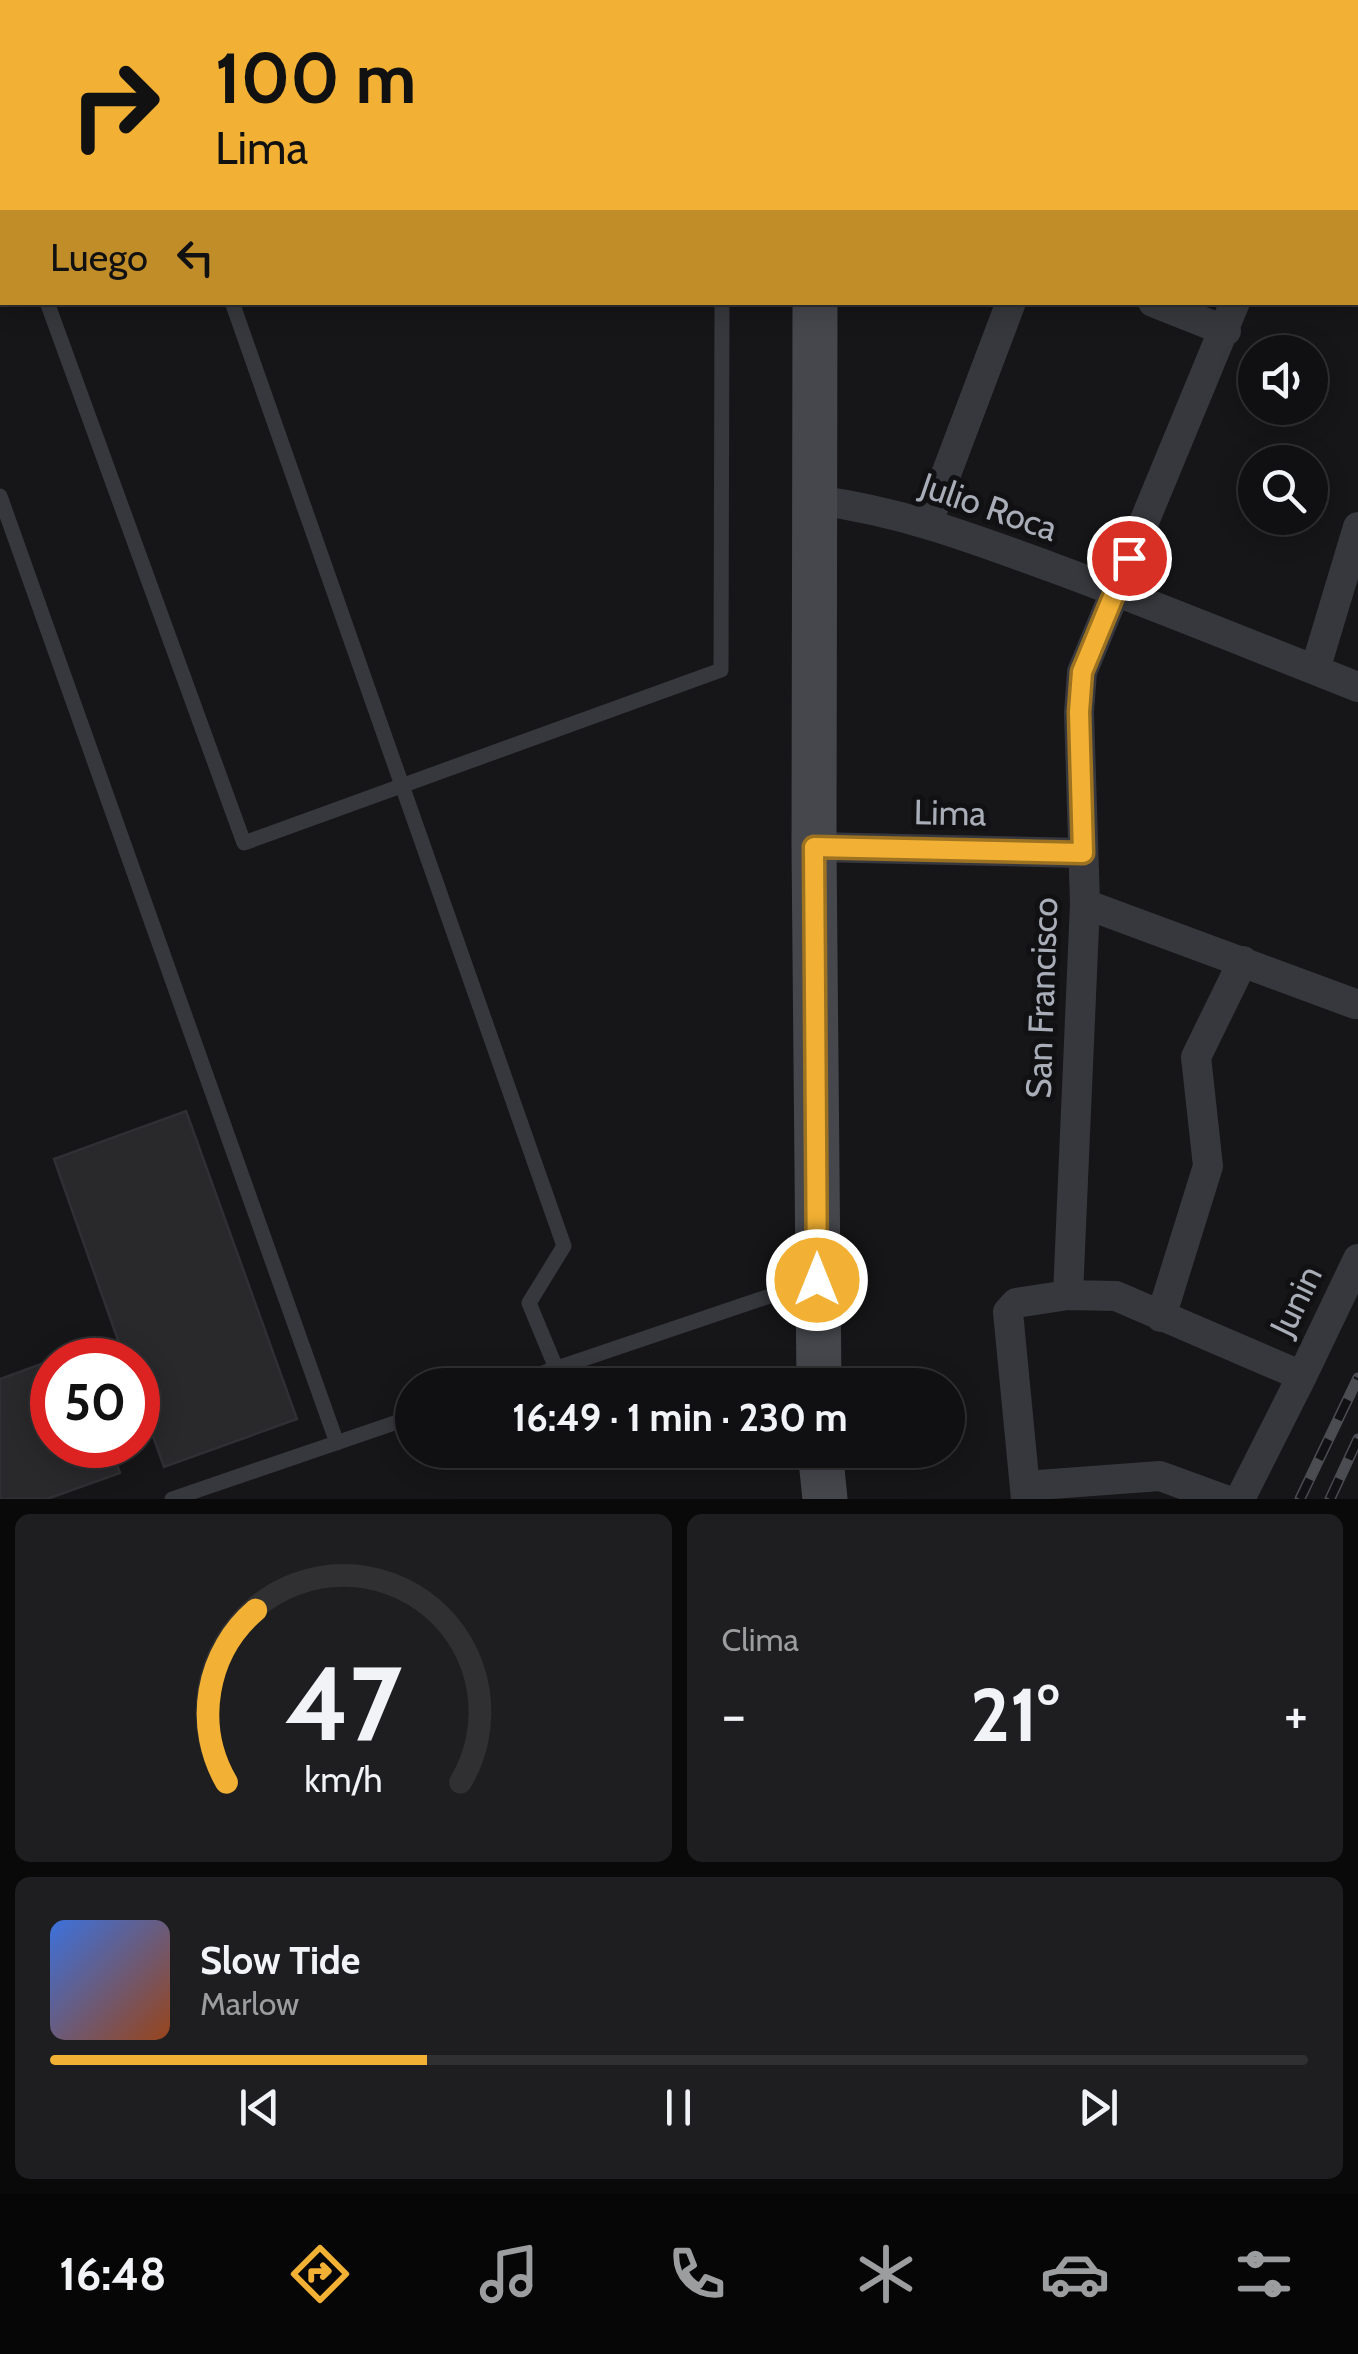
<!DOCTYPE html>
<html lang="es">
<head>
<meta charset="utf-8">
<style>
  :root { --surface:#101012; --page:#1e1e20; --text:#f1f3f6; --muted:#9c9d9f; --line:#303032; --accent:#f2b134 }
  body { margin:0; font-family:Cabin,sans-serif; background:var(--page); color:var(--text); height:100vh; display:flex; flex-direction:column; font-size:38px; white-space:nowrap }
  * { box-sizing:border-box; margin:0 }
  p { font-size:32px; color:var(--muted) }
  .icon { flex:none; width:55px; height:55px; fill:none; stroke:currentColor; stroke-width:2; stroke-linecap:round; stroke-linejoin:round }
  .map { position:relative; height:1499px; overflow:hidden }
  .side { display:flex; flex-direction:column; gap:15px; padding:15px; background:#09090a; flex:1 }
  .side>* { flex:none }
  .banner { position:absolute; left:0px; top:0px; width:1360px; height:305px; box-shadow:0 5px 25px #0003,0 0 0 2px var(--line); background:#f2b134; color:#111; overflow:hidden }
  .tools { position:absolute; left:1238px; top:335px; display:grid; gap:20px }
  .tools a { display:grid; place-items:center; width:90px; height:90px; border-radius:50%; background:var(--surface); box-shadow:0 5px 25px #0003,0 0 0 2px var(--line); font-size:50px }
  .speed { position:absolute; left:30px; top:1338px; display:flex; gap:20px; font-size:50px; font-weight:700; text-align:center }
  .speed>* { display:grid; place-content:center; width:130px; height:130px; border-radius:50%; background:var(--surface); box-shadow:0 5px 25px #0003,0 0 0 2px var(--line); line-height:1 }
  .speed .limit { border:15px solid #d22; background:#fff; color:#111 }
  .pin { position:absolute; display:grid; place-items:center; width:85px; height:85px; color:#fff; margin:-42px; border:5px solid #fff; border-radius:50%; box-shadow:0 2px 10px #0007 }
  .me { position:absolute; width:110px; margin:-55px; rotate:0deg; stroke-linejoin:round; filter:drop-shadow(0 0 8px #0008) }
  .turn { display:flex; align-items:center; gap:35px; height:210px; padding:0 50px; font-size:45px }
  .turn .icon { width:130px; height:130px; stroke-width:2.5 }
  .turn b { display:block; font-size:70px; line-height:85px }
  .then { display:flex; align-items:center; height:95px; padding:0 50px; background:#0003; gap:20px; font-size:38px }
  .big { font-size:75px; font-weight:800; line-height:1.1 }
  .side .card { flex:1; display:flex; flex-direction:column; justify-content:center; gap:15px; min-width:0; padding:0 35px; border-radius:15px; background:var(--page) }
  .side .dial { align-items:center; gap:0 }
  .dial svg { height:260px; overflow:visible; fill:none; stroke:var(--line); stroke-width:7; stroke-linecap:round; text-anchor:middle }
  .dial text { fill:var(--text); stroke:none }
  .song { display:flex; align-items:center; gap:30px }
  .cover { width:120px; height:120px; border-radius:15px; background:linear-gradient(135deg,hsl(220 70% 55%),hsl(20 70% 35%)) }
  .played { height:10px; border-radius:5px; background:linear-gradient(90deg,var(--accent) 30%,var(--line) 30%) }
  .keys { display:flex; justify-content:space-around; direction:ltr }
  .heat { display:flex; justify-content:space-between; align-items:center; font-size:55px; direction:ltr }
  .side .tiles { flex:1; display:grid; gap:15px; grid-template-columns:1fr 1fr }
  .card:last-child { grid-column:span 2 }
  .trip { position:absolute; left:395px; top:1368px; width:570px; height:100px; border-radius:50px; background:var(--surface); box-shadow:0 5px 25px #0003,0 0 0 2px var(--line); font-weight:800; line-height:100px; text-align:center }
  .tab-bar { display:flex; height:160px; justify-content:space-around; align-items:center; background:#060607; color:var(--muted) }
  .tab-bar .icon { width:70px; height:70px }
  .tab-bar .selected { color:var(--accent) }
  .tab-bar b { font-size:45px; color:var(--text) }
  .map>svg:first-child { display:block }
  .building { fill:#29292c; stroke:#303034; stroke-width:2.5 }
  .lines { fill:none; stroke-linecap:round; stroke-linejoin:round }
  .service { stroke:#37383d; stroke-width:15 }
  .minor { stroke:#37383d; stroke-width:30 }
  .secondary { stroke:#45474d; stroke-width:45 }
  .rail-casing { stroke:#4a4c52; stroke-width:11 }
  .rail { stroke:#111113; stroke-width:8; stroke-dasharray:22; stroke-linecap:butt }
  .route-casing { stroke:#9d7322; stroke-width:25 }
  .route { stroke:#f2b134; stroke-width:18 }
  .labels { text-anchor:middle; stroke-width:10; stroke-linejoin:round; paint-order:stroke }
  .street-label { font-size:35px; fill:#a8adb8; stroke:#111113 }
</style>
</head>
<body>
<div class="map">
<svg width="1358" height="1499" viewBox="0 0 1358 1499">
  <rect width="100%" height="100%" fill="#161618"/>
  <!-- building -->
  <path class="building" d="M186,1111l111,308 -133,48 -26,-73v-34h-13l-71,-201z
    M52,1360v85h58l10,28 -73,26h-47v-120z"/>
  <g class="lines">
    <!-- service -->
    <path class="service" d="M47,302l197,541 477,-173 1,-368
      M232,302l332,944 -35,57 27,65
      M0,496l337,947
      M507,1385l307,-104
      M172,1499l240,-82"/>
    <!-- minor -->
    <path class="minor" d="M1192,0l6,2
      M1131,2l1,-2
      M1340,2l1,-2
      M1153,302l73,29
      M816,500c87,12 153,37 235,67 103,38 205,80 307,120
      M928,522l83,-220
      M1315,670l43,-143
      M814,847l269,6
      M1085,904l270,100
      M1068,1295l48,1 186,80 -62,123
      M1161,1317l47,-151 -12,-109 47,-96
      M1302,1376l56,-117
      M1025,1486l135,-10 63,23
      M1026,1499l-18,-187 8,-9 52,-8 17,-391 -6,-192 3,-40 153,-370"/>
    <!-- secondary -->
    <path class="secondary" d="M815,2v-2
      M815,302l-1,545 5,538
      M820,1450l5,49"/>
    <!-- rail casing -->
    <g class="rail-casing">
      <path id="rail" d="M1300,1499l58,-121
        M1330,1499l28,-60"/>
    </g>
    <!-- rail -->
    <use href="#rail" class="rail"/>
  </g>
  <g class="lines">
    <!-- route casing -->
    <g class="route-casing">
      <path id="route" d="M817,1280l-3,-433 269,6 -4,-141 3,-40 47,-114"/>
    </g>
    <!-- route -->
    <use href="#route" class="route"/>
  </g>
  <g class="labels">
    <!-- street labels -->
    <g class="street-label">
      <text transform="translate(989 507) rotate(19)" y="12">Julio Roca</text>
      <text transform="translate(950 813) rotate(1)" y="12">Lima</text>
      <text transform="translate(1042 998) rotate(-88)" y="12">San Francisco</text>
      <text transform="translate(1296 1301) rotate(-64)" y="12">Junin</text>
    </g>
  </g>
</svg>
<div class="tools">
<a><svg class="icon" aria-label="sound" viewBox="0 0 24 24"><path d="M4 9h4l5-4v14l-5-4H4zM17 9q2 3 0 6"/></svg></a>
<a><svg class="icon" aria-label="search" viewBox="0 0 24 24"><circle cx="10" cy="10" r="6"/><path d="M15 15l6 6"/></svg></a>
</div>
<div class="speed"><div class="limit">50</div></div>
<div class="pin" style="left:1129px;top:558px;background:#d93025"><svg class="icon" aria-label="arrive" viewBox="0 0 24 24"><path d="M6 21V4h12l-3 4 3 4H6"/></svg></div>
<svg class="me" style="left:817px;top:1280px" viewBox="-20 -20 40 40"><circle r="17" fill="#f2b134" stroke="#fff" stroke-width="3"/><path d="M0-11L8 9 0 5-8 9z" fill="#fff"/></svg>
<div class="trip">16:49 · 1 min · 230 m</div>
<div class="banner">
<div class="turn"><svg class="icon" aria-label="right" viewBox="0 0 24 24"><path d="M7 20v-9h11M14 6l5 5-5 5"/></svg><div><b>100 m</b>Lima</div></div>
<div class="then">Luego<svg class="icon" aria-label="left" viewBox="0 0 24 24"><path d="M17 20v-9H6M10 6l-5 5 5 5"/></svg></div>
</div>
</div>
<section class="side">
<div class="tiles">
<div class="card dial"><svg viewBox="0 0 100 80">
<path d="M14 69A42 42 0 1 1 86 69"/>
<path d="M14 69A42 42 0 0 1 23 16" stroke="#f2b134"/>
<text x="50" y="56" font-size="32" font-weight="700">47</text>
<text x="50" y="72" font-size="11">km/h</text>
</svg></div>
<div class="card"><p>Clima</p>
<div class="heat"><a>−</a><b class="big">21°</b><a>+</a></div>
</div>
<div class="card">
<div class="song"><i class="cover"></i><div><b>Slow Tide</b><p>Marlow</p></div></div>
<div class="played"></div>
<div class="keys"><svg class="icon" aria-label="previous" viewBox="0 0 24 24"><path d="M18 5L8 12l10 7zM5 5v14"/></svg><svg class="icon" aria-label="pause" viewBox="0 0 24 24"><path d="M8 5v14M16 5v14"/></svg><svg class="icon" aria-label="next" viewBox="0 0 24 24"><path d="M6 5l10 7-10 7zM19 5v14"/></svg></div>
</div>
</div>
</section>
<nav class="tab-bar">
<b>16:48</b>
<svg class="icon selected" aria-label="directions" viewBox="0 0 24 24"><path d="M12 3l9 9-9 9-9-9zM9 14v-3h6M13 9l2 2-2 2"/></svg>
<svg class="icon" aria-label="music" viewBox="0 0 24 24"><path d="M9 18V5l10-2v13"/><circle cx="6" cy="18" r="3"/><circle cx="16" cy="16" r="3"/></svg>
<svg class="icon" aria-label="phone" viewBox="0 0 24 24"><path d="M5 4h4l2 5-3 2q2 4 5 5l2-3 5 2v4C11 20 4 13 5 4z"/></svg>
<svg class="icon" aria-label="climate" viewBox="0 0 24 24"><path d="M12 3v18M4 7l16 10M4 17L20 7"/></svg>
<svg class="icon" aria-label="car" viewBox="0 0 24 24"><path d="M5 17H2v-5l4-1 3-4h7l3 4 3 1v5h-3M9 17h6M6 11h13"/><circle cx="7" cy="17" r="2"/><circle cx="17" cy="17" r="2"/></svg>
<svg class="icon" aria-label="filters" viewBox="0 0 24 24"><path d="M4 7h16M4 17h16"/><circle cx="9" cy="7" r="2"/><circle cx="15" cy="17" r="2"/></svg>
</nav>
</body>
</html>
